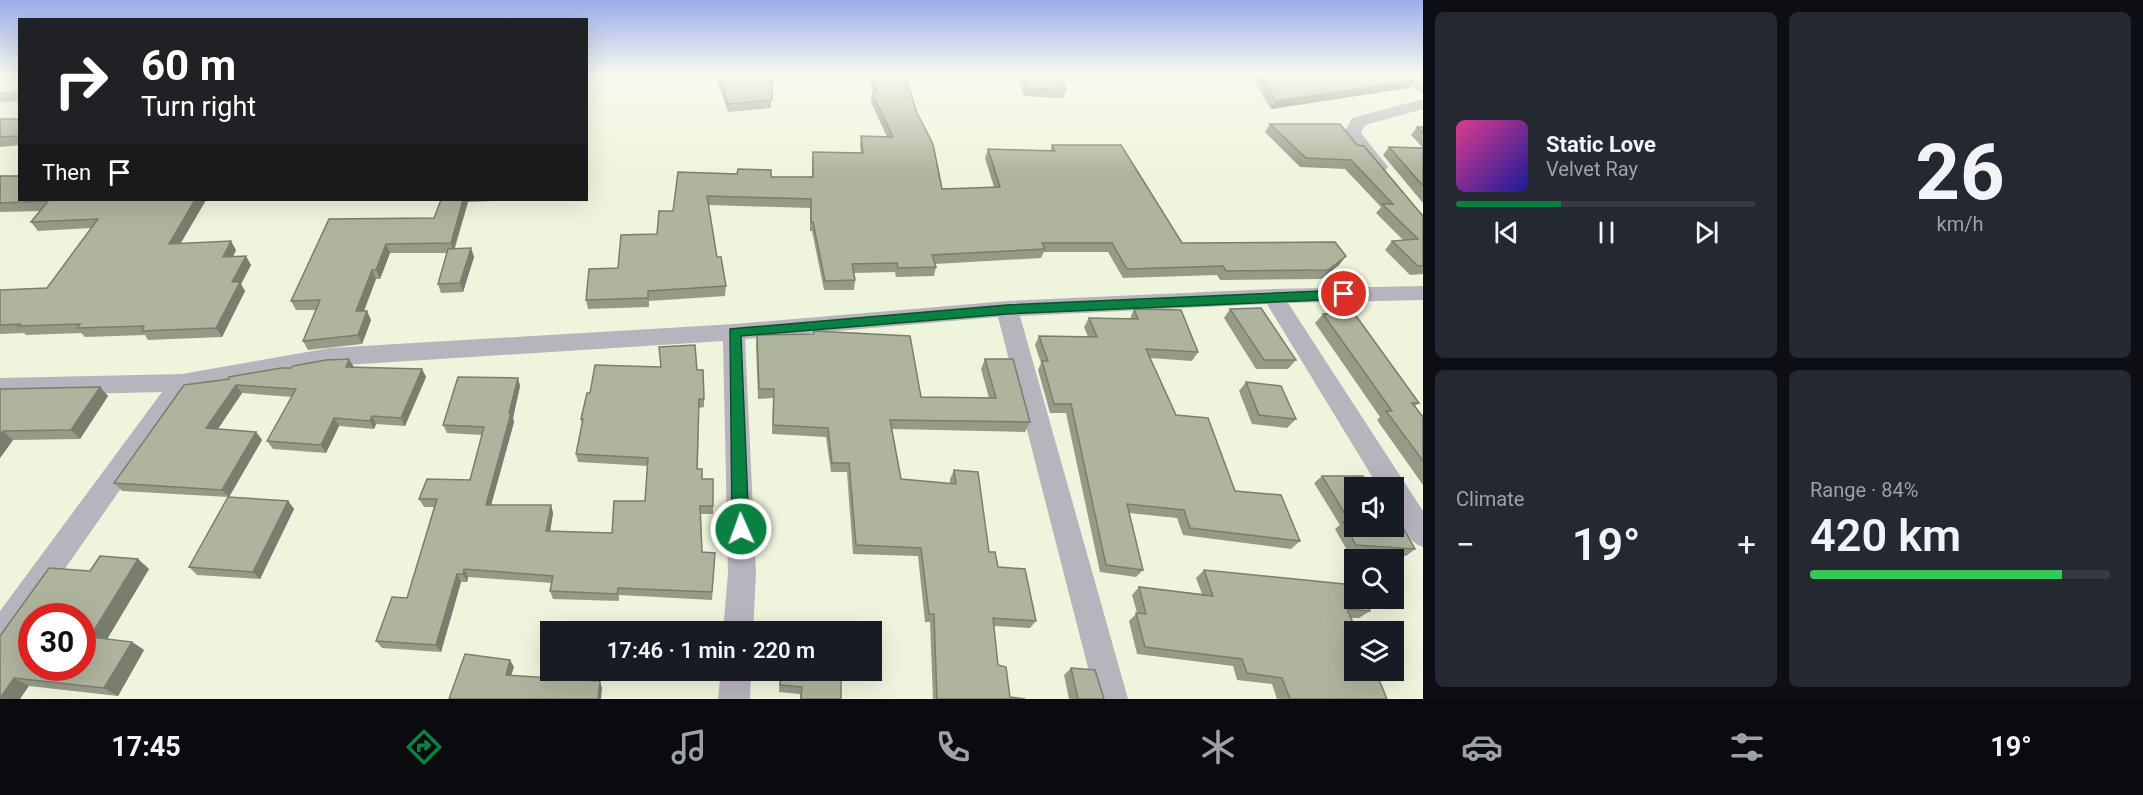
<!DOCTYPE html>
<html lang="en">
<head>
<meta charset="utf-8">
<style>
  :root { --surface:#171b24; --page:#242831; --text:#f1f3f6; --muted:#9ea1a6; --line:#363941; --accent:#0b8043 }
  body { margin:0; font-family:Roboto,sans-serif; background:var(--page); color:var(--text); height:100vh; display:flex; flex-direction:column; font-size:22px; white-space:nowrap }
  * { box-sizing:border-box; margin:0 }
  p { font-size:20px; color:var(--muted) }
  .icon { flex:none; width:33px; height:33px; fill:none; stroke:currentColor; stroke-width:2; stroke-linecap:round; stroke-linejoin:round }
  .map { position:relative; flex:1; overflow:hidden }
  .side { display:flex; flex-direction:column; gap:12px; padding:12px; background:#0d0f14; width:720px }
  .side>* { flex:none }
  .hud { position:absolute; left:18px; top:18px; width:570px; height:183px; border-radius:0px; box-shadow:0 6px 24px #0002; background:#202124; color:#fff; overflow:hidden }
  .buttons { position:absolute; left:1344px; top:477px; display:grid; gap:12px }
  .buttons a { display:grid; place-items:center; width:60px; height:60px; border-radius:0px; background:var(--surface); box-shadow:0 6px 24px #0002; font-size:30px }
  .speed { position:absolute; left:18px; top:603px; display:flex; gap:12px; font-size:30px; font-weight:700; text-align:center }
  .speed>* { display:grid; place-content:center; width:78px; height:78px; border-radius:50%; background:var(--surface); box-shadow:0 6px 24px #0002; line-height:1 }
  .speed .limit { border:9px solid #d22; background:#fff; color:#111 }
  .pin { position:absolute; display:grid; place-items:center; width:51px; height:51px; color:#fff; margin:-26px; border:3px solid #fff; border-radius:50%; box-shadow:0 2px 6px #0007 }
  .me { position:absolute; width:66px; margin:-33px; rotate:358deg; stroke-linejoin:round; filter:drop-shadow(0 0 4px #0008) }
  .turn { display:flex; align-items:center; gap:21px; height:126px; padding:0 24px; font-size:27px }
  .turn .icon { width:78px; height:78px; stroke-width:2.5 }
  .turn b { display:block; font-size:42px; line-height:51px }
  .then { display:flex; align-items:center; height:57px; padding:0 24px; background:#0003; gap:12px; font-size:22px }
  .big { font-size:45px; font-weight:600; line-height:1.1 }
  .side .tile { flex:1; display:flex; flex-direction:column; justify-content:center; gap:9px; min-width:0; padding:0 21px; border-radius:9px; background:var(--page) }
  .side .dial { align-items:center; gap:0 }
  .dial b { font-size:78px; line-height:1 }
  .song { display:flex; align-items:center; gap:18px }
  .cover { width:72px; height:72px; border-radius:9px; background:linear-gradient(135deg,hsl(330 70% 55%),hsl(240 70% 35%)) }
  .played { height:6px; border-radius:3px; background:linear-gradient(90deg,var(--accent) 35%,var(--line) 35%) }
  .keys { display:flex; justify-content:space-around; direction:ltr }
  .heat { display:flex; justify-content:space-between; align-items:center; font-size:33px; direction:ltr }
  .charge { height:9px; border-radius:4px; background:linear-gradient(90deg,#34c759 84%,var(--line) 0) }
  .side .tiles { flex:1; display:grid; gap:12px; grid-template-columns:repeat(2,1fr) }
  .trip { position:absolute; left:540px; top:621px; width:342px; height:60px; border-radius:0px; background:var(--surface); box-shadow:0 6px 24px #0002; font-weight:600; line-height:60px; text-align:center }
  .dock { display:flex; height:96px; justify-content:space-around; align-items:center; background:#090b0e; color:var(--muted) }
  .dock .icon { width:42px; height:42px }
  .dock .selected { color:var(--accent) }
  .dock b { font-size:27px; color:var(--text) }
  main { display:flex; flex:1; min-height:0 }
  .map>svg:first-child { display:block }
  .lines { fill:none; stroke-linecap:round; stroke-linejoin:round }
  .minor { fill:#b8b4bd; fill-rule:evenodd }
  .wall { fill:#969b88 }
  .shaded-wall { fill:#7a7e6f }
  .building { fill:#afb49e; stroke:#7a7e6f; stroke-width:1.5; fill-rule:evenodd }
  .route { fill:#0b8043; stroke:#07532c; stroke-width:1.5 }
</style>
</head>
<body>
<main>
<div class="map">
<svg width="1423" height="699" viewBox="0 0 1423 699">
  <rect width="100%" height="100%" fill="#eff4dc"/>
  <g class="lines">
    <!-- minor -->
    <path class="minor" d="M1393,75h18l12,7v12z
      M20,91v10l-20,1v-10z
      M1423,99v10l-58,16 -4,8 27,34 -3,4h-12l-29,-38 8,-15z
      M1423,286v14l-135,3 135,208v36c-23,-8 -29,-38 -29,-59h-15l-112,-184 -247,12 108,383h-32l-98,-382 -253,22 11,234 -3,59h-30l5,-59 -5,-232 -393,25 -141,25 -178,255 -11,5v-40l162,-219 -162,4v-18l182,-4 148,-26 404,-24 273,-23 266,-12z
      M721,670h30l-1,29h-32z"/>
  </g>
  <!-- wall -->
  <path class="wall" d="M715,75h57l-1,33 -43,4z
    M869,75h36l12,38 25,76 52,-2 -9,-29 3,-9 62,2 2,-6 130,98 157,22 -18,14 -101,1 -3,-5 -94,3 -15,-26h-64l-3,6 -106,6 1,3 -2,9 -38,1 -1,-5 -41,1 1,7 -1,10h-30l-12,-59h-2v-23l-102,-3 9,52 9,29 -1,10 -76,5v6l-61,2 -2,-9 32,-32 39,-34 16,-23 5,-39 93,5h41v-16l1,-9 48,1 -1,-8 1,-9 26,1 -16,-35 1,-9h1z
    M1017,75h42l7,15 -3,8 -39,-2z
    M1251,75h155l9,5 -6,8 -138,21 -20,-33z
    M1415,75h8v4z
    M0,119h20v26l-20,2z
    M1270,124l87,21 66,70v59l-13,1 -25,-25 7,-9 11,-1 -27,-27 5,-6 -36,-38 -45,-2 -35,-35z
    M1417,127h6v76l-40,-48 6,-8 34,1 -12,-13z
    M0,176l206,24 -26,44 56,6 -3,7 18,8 -10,19 4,7 -23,46 -74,3 -3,-5 -60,2 -4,-4 -55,2 -2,-2 -24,1v-44l47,-2 44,-60 -53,3 -7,-9 9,-11 -40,1z
    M441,200h74l-47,2 -13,46h16l3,9 -11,35 -22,1 -3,-9 9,-31h-57l-10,26h-4l-12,32h3l4,9 -9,24 -54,6 -5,-9 13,-31h-20l-5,-9 38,-82 105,-1z
    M1134,309l64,43 -6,9 -42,-3 26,57 59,76 65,50 -9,8 -108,-14 -6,-17 -48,-5 14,57 -7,7 -36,-5 -34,-159h-16l-12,-43 3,-7 -6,-18 4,-9 49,1 -4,-10 5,-9 41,1z
    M1230,309l66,51 -8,9h-32l-32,-51z
    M1323,314l96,89 -4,3 8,11v68l-46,-65 3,-3 -65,-94z
    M814,331l107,66 68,1 -8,-29 4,-10 45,63 -5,10 -133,-3 9,50 49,5v-5l4,-9 35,82 9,15 38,54 -6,7 -36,-2 4,39 12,32 15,2h-92l-3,-77h-5l-7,-66 -65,-2 -6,-82h-16l-5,-35 -54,-3 1,-36 -15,1 -2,-54 1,-10 56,-1z
    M354,367l68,2 4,8 -21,49 -29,-2 -2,5 -35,-3 -13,27 -53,-4 -6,-8 25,-44 -50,-4 -24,36 38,3 6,8 -33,57 59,4 6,8 -34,70 -63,-4 -8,-8 39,-70 -106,-6 -8,-8 115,-104 62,-11z
    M697,370l7,29v8l-5,1 -1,61 4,10h11v35h-12l1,38 13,1 -3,47 -93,-5v6l-66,-2 -3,-8 2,-8 -84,-6 -1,5h-6l-20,70 -59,-4 -6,-7 31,-43 27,-91h-10l-5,-8 51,-19 12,-45 -35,-2 -4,-8 75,-47 2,8 -7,32 1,4 -23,83h60l2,8 -3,18 62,2 33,-32 3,-35 -70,-4 -2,-8 6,-29 -1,-6 9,-26z
    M1246,382l50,37 -9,9 -35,-4 -13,-33z
    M100,387l8,9 -28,43 -67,1 -13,18v-69z
    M1322,476l32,12 61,61 -9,7 -58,-4 -13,-23 5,-4 -26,-42z
    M138,559l11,10 -42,70 25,3 12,8 -26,46 -89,-10 -29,13 90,-128z
    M1204,570l166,41 -11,7h-8l36,81h-110l-5,-15 -35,-4 -4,-14 -96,-12 -8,-33 8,-8 -5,-18 7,-8 63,7 -6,-16z
    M1071,668l33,31h-35l-5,-24z
    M780,670h61v29h-41v-5l-21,-2z"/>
  <!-- shaded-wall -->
  <path class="shaded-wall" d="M1415,80l-6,8 -138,21 5,-8z
    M195,200h11l-31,53 -6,-9z
    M463,200h4l1,2 -15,50 -2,-9z
    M231,241l5,9 -8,16 -5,-9z
    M386,244l4,9 -10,26 -4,-9z
    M471,248l3,9 -11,35 -3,-9z
    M246,256l5,9 -10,19 4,7 -23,46 -6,-9 16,-46z
    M1346,256l-7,9 -18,14 7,-9z
    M372,270l4,9 -16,42 -4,-10z
    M367,311l4,9 -9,24 -4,-9z
    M349,359l5,8 -3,8 -5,-8z
    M422,369l4,8 -21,49 -4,-8z
    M518,378l2,8 -7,32 1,4 -25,91 -3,-8z
    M236,385l6,8 -29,43 -7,-8z
    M100,387l8,9 -28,43 -9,-9z
    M372,416l4,8 -2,5 -4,-8z
    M334,418l5,8 -13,27 -5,-8z
    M3,431l10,9 -13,18v-23z
    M256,432l6,8 -33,57 -7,-7z
    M288,501l6,8 -34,70 -7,-7z
    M551,505l2,8 -4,26 -3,-8z
    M138,559l11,10 -46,77 -13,-9z
    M464,569l4,8 -1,5 -4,-8z
    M457,574l4,8 -20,70 -5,-7z
    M132,642l12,8 -26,46 -14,-8z
    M510,660l4,7 -5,15 -3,-7z
    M14,678l15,8 -9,13h-20z
    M600,681l2,7 -1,11h-3z"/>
  <!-- building -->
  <path class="building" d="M718,75h54v25l-44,4z
    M872,75h33l12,38 16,31 9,45 58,-2 -12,-38 67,2 -3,-6h69l61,98 153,-1 11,14 -18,14 -102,1 -3,-5 -96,3 -15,-26h-70l3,6 -113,6 4,12 -38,1 -1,-5 -45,1 3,16 -30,1 -12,-59h-2v-23l-104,-3 10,61h4l5,29 -78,5v7l-62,2 3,-31 29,-1 3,-33 36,-1 2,-23h14l5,-39 59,2 1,-5 33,1v7h42v-25l50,1 -2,-17 32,1 -21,-44h5z
    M1022,75h37l7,15 -39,-2z
    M1259,75h147l9,5 -139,21z
    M0,119h20v17l-20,1z
    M1270,124h70l17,21 7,1 58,69h1v51h-5l-26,-25 26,-2 -36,-35h11l-42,-44 -45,-2z
    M1417,127h6v6z
    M1389,147l34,1v38z
    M0,176h20v24h175l-26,44 62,-3 -8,16 23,-1 -14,26h8l-24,46 -74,3 2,-5 -67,2 3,-4 -62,2 2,-2 -20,1v-35l47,-2 51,-69 -67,3 17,-21 -48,2z
    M441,200h22l-12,43 -65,1 -10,26h-4l-16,41h11l-9,24 -55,6 17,-41 -29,1 38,-82 105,-1z
    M471,248l-11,35 -22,1 10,-35z
    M1261,308l35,52h-32l-34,-51z
    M1134,309l47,1 17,42 -52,-3 30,66 32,3 27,73 46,4 19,46 -110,-13 -6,-18 -57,-6 16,66 -37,-5 -35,-161h-17l-12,-43h6l-9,-25 58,1 -8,-19 49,1z
    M1354,313l65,90h-7l11,14v44l-37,-50h6l-69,-97z
    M814,331l96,5 11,61 75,1 -11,-39h28l17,63 -140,-2 11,59 55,5 -2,-14 24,2 11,80h6l3,15 27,2 11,52 -43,-3 5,47 8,2 4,30 15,2h-88l-3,-85h-5l-8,-66 -65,-3 -7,-82h-17l-4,-35 -55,-3 1,-36h-15l-2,-54 57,-1z
    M695,345l2,25h6l1,29h-5l-2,70h5v10h11v27h-13l2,46 13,1 -3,39 -94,-4 -1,6 -67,-3 3,-15 -89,-7 -1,5h-6l-21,71 -60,-4 16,-44 15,1 30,-99h-18l8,-20 43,1 14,-53 -41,-2 15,-48 60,1 -9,35h2l-25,92h65l-5,26 66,2 2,-32h31l3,-43 -72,-4 7,-35h-2l6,-26h3l5,-28 66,2 -2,-20z
    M349,359l-3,8 76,2 -21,49 -29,-2 -2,5 -36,-3 -13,27 -54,-4 29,-52 -60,-4 -30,43 50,4 -34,58 -108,-7 70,-98 45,-6v-2l52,-9h10l2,-2 33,-6z
    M1246,382l35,4 15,33 -37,-4z
    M100,387l-29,43 -68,1 -3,4v-46z
    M1322,476h41l7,12h-16v38h40v-4l1,3 7,1 13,23 -59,-4 -13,-23h7z
    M228,497l60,4 -35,71 -64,-5z
    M100,556l38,3 -48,78 42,5 -28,46 -90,-10 -14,20v-62l49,-68 41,3zM32,616h50v52h-50z
    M1204,570l150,15v13h11l5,13 -23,-2 10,23h-3v38h21l12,29h-97l-8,-21 -35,-5 -5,-14 -97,-12 -9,-34 10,1 -7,-27 74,9z
    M782,629l22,3h-22z
    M465,654l45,6 -4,15 94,6 -2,18h-149z
    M1071,668l24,2 9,29h-26z
    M781,670h60v29h-40l1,-12 -22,-2z"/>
  <!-- sky -->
  <linearGradient id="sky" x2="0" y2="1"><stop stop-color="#9baceb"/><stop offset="0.43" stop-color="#f8faef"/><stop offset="1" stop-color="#f8faef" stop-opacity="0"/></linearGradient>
  <rect width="1423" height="173" fill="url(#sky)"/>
  <!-- route -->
  <path class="route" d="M1344,290l7,4 -7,5 -337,15 -266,22 8,193 -3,5 -5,2 -6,-2 -3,-5 -2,-200 277,-24z"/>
</svg>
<div class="buttons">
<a><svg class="icon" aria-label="sound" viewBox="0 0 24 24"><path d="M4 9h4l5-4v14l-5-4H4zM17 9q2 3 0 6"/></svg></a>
<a><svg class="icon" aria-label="search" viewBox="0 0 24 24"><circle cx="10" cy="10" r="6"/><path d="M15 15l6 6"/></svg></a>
<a><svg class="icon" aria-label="layers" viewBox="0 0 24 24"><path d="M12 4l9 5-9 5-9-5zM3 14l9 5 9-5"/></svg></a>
</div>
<div class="speed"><div class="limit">30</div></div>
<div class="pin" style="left:1344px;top:294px;background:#d93025"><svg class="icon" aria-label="arrive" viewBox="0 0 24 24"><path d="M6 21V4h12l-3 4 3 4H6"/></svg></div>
<svg class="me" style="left:741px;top:529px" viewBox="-20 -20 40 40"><circle r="17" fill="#0b8043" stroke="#fff" stroke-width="3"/><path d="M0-11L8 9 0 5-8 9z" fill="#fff"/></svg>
<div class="trip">17:46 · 1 min · 220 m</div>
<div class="hud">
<div class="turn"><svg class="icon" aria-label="right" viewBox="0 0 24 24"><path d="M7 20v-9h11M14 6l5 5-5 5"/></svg><div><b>60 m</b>Turn right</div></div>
<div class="then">Then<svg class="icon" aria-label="arrive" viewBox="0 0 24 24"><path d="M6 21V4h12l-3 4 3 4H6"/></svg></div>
</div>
</div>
<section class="side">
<div class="tiles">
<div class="tile">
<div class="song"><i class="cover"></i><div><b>Static Love</b><p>Velvet Ray</p></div></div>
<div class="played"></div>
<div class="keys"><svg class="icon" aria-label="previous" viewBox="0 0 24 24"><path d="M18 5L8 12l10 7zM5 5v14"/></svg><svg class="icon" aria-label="pause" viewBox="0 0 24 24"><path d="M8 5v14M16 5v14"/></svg><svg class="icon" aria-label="next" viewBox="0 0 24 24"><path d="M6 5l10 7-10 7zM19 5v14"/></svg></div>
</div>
<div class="tile dial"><b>26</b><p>km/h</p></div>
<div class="tile"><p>Climate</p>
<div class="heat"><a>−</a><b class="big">19°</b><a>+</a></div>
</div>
<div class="tile"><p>Range · 84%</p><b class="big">420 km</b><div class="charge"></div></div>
</div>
</section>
</main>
<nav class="dock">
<b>17:45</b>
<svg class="icon selected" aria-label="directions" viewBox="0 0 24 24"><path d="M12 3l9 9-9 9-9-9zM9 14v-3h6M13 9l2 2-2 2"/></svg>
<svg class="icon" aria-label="music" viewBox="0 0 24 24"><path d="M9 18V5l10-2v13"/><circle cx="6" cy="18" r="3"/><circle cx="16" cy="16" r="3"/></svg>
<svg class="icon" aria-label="phone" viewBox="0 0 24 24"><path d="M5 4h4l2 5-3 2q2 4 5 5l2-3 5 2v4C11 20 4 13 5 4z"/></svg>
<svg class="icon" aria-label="climate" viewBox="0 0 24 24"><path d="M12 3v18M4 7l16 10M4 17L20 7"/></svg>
<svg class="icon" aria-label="car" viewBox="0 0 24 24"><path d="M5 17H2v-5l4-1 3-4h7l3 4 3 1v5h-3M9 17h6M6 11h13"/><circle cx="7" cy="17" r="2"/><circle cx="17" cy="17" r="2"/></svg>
<svg class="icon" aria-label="filters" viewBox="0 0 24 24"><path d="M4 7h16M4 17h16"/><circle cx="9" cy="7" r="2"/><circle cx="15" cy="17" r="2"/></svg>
<b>19°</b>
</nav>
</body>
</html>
